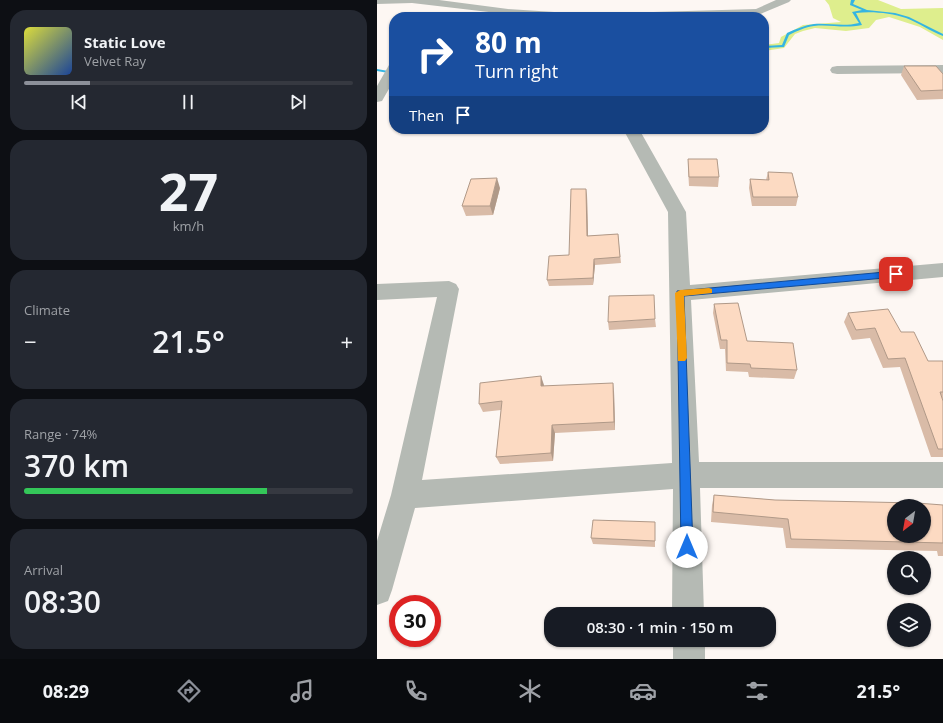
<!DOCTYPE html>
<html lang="en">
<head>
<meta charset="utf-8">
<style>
  :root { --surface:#171b24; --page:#242831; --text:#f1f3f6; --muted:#9ea1a6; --line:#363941; --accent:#8c9099 }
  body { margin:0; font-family:"Open Sans",sans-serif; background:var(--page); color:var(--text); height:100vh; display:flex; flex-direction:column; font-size:15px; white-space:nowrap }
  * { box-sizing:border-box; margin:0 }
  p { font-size:13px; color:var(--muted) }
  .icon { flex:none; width:22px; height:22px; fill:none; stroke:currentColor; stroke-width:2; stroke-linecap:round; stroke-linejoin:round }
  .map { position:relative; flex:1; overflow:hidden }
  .side { display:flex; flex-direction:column; gap:10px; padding:10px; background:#0d0f14; width:377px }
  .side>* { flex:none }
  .hud { position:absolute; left:12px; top:12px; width:380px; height:122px; border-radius:16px; box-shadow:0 1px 3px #0004; background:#1a4fa0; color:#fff; overflow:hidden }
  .needle { width:26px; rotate:211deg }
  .controls { position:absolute; left:510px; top:499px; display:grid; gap:8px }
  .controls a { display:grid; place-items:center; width:44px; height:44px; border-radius:50%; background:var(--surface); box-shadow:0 1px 3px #0004; font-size:20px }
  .speed { position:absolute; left:12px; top:595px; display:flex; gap:8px; font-size:20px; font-weight:700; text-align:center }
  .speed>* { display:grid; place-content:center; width:52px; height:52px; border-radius:50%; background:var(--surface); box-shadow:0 1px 3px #0004; line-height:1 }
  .speed .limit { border:6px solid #d22; background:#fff; color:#111 }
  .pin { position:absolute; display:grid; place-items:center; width:34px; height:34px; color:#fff; margin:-17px; border-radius:8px; box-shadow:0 2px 6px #0006 }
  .me { position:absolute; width:44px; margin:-22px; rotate:0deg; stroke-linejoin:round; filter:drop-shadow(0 0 3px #0008) }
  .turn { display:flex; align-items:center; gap:14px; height:84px; padding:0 20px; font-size:18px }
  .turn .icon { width:52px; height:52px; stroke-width:2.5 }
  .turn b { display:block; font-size:28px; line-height:34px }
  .then { display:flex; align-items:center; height:38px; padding:0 20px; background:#0003; gap:8px; font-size:15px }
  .big { font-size:30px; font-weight:600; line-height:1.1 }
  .side .card { flex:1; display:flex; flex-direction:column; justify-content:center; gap:6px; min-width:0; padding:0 14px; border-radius:16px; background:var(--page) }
  .side .dial { align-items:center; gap:0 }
  .dial b { font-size:52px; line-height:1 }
  .song { display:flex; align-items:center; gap:12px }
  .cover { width:48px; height:48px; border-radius:6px; background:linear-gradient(135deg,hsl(60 70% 55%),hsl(220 70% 35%)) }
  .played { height:4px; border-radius:2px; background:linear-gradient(90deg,var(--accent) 20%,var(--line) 20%) }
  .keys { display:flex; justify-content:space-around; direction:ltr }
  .heat { display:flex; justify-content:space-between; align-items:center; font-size:22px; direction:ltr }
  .charge { height:6px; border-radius:3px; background:linear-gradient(90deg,#34c759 74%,var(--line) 0) }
  .trip { position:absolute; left:167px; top:607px; width:232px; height:40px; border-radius:16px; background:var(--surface); box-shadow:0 1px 3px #0004; font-weight:600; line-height:40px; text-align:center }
  .dock { display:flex; height:64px; justify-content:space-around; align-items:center; background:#090b0e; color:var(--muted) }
  .dock .icon { width:28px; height:28px }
  .dock .selected { color:var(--accent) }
  .dock b { font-size:18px; color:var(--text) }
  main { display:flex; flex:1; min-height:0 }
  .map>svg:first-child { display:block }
  .green { fill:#deee8d }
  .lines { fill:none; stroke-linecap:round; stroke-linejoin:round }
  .stream { fill:#35b5e2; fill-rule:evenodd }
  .minor { fill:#b5bab4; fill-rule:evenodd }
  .wall { fill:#d9bba7 }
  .shaded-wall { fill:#b09988 }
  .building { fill:#fcdac2; stroke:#b09988; fill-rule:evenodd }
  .route { fill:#1a73e8; stroke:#114b97 }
  .slow { fill:#f59e0b }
</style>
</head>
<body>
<main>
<section class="side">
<div class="card">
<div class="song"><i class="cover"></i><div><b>Static Love</b><p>Velvet Ray</p></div></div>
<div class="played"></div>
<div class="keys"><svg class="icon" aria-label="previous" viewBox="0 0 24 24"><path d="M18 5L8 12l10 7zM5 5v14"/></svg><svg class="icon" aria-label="pause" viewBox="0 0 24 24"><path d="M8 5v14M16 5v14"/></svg><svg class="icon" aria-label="next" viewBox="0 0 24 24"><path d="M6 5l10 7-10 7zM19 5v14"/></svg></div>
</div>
<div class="card dial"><b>27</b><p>km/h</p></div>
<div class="card"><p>Climate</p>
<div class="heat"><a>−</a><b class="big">21.5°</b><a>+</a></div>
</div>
<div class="card"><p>Range · 74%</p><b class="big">370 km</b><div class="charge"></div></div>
<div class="card"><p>Arrival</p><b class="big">08:30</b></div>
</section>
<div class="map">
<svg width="566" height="659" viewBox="0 0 566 659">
  <rect width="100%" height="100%" fill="#fdf7f3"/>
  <!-- green -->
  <path class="green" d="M448,0h53l23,9 42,-1v32l-23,-13 -31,-10 -13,3 -7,8 -23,3 -31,-3 -12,3 -8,3 -11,14 -20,3v-6l15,-2 2,-6 22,-12 38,-3 -8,-4 -4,-13z"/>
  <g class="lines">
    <!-- stream -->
    <path class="stream" d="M474,0h4l-2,4 14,6 28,3 14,4 34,17v2c-13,-5 -24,-13 -37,-18 -15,-5 -34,-7 -50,-5l6,12c-18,4 -32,-1 -48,1 -9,1 -17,5 -25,9l-5,12 -20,1v-2l18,-1 5,-12c9,-4 18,-8 27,-9 15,-1 30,3 45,-1l-7,-11 10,-2 -12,-5z
      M0,69l17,3v2l-17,-3z"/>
    <!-- minor -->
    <path class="minor" d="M0,0h62l69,9 77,5 171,-5 20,-9h15l-2,2 -31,13 -54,2h-172l-120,-14 -35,1z
      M17,64v16l-12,21 -5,1v-16l12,-21z
      M566,65v8l-106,1 -5,-1 -2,-3 2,-3 5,-1z
      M246,129h16l47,83 4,73 253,-22v14l-252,23 8,162h244v26h-243l4,126h-32l1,-125 -258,19 -23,82 -4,11 -11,4v-64l14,-46 46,-198 -60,3v-16l72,-3 7,3 3,5 -37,191 250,-17 -4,-251z
      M296,640h32v19h-32z"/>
  </g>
  <!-- wall -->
  <path class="wall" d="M527,66l39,8v25l-26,1 -16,-25z
    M311,159l31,18 -1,10 -29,-1 -1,-17z
    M391,172l30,25 -2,9h-44l-3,-18 1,-9 16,1z
    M123,188l-7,27 -27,1 -4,-10z
    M210,195l1,41 30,-2 3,29 -26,2 -2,20 -44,1 -2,-6 22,-25z
    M337,304l33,37 50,29 -3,9 -45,-2 -1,-5 -22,-1 -1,-22h-5l-7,-36z
    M471,313l53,19 27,29h15v96h-12l-31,-90 -17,1 -13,-30 -18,2 -8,-18z
    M278,319l1,8 -47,3 -1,-8z
    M167,385v1l70,5 1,39 -60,3 -2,28 -53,3 -4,-7 5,-47 -18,2 -4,-8z
    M337,495l61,5 168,5v51h-5l-1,-5 -151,-3 -3,-20 -72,-6 1,-17z
    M278,529v18l-62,-3 -2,-6z"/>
  <!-- shaded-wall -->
  <path class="shaded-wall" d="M120,178l3,10 -7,27 -3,-9z
    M209,189l1,6 1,47 -1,-6z
    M217,259l1,6 -2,20v-7z
    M164,376l3,9v10l-3,-9z
    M236,383l1,8 1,39 -1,-8z
    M175,425l3,8 -2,28 -2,-8z"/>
  <!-- building -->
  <path class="building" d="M113,14l-1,3h-48l1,-2z
    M527,66h32l7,8v16l-22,1z
    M311,159h29l2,18h-30z
    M391,172l24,1 6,24h-45l-3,-18 19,1z
    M120,178l-7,28h-28l9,-27z
    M194,189h15l1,47 31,-2 2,23 -26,2 -1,19 -46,2 2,-24 20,-1z
    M277,295l1,24 -47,3 1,-26z
    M361,303l9,38 46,2 4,27 -46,-2 -1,-4 -23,-1v-23h-6l-7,-36z
    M511,309l13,23h13l14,29h15v31h-3l3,9v48h-5l-33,-91 -17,1 -13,-31 -19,2 -8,-17z
    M164,376v10l72,-3 1,39 -62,3 -1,28 -55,4 6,-56 -23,3 1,-21z
    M337,495l61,5 142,3 26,2v38l-152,-4 -3,-20 -75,-7zM517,506h30v30h-30z
    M216,520l62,2v19l-64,-3z"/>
  <!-- route -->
  <path class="route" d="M519,271l4,3 -4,3 -212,19 9,251 -2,4 -4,2 -5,-2 -1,-4 -4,-256z"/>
  <!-- slow -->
  <path class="slow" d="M332,288l3,1v4l-28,3 3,62 -2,3h-7l-3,-68 5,-3z"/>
</svg>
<div class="controls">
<a><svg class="needle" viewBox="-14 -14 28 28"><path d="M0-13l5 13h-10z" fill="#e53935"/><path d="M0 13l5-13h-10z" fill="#9ea1a6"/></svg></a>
<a><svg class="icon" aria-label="search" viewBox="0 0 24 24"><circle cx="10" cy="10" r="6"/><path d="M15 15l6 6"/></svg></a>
<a><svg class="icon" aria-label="layers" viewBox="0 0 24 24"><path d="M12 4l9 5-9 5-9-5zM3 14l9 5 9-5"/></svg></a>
</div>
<div class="speed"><div class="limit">30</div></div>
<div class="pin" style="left:519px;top:274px;background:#d93025"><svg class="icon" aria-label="arrive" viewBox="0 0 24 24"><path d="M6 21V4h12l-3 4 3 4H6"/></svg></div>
<svg class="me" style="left:310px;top:547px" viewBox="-20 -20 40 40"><circle r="19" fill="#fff"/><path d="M0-13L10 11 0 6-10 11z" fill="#1a73e8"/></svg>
<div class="trip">08:30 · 1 min · 150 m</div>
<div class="hud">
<div class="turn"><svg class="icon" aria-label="right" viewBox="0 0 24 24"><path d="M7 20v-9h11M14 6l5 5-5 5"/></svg><div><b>80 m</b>Turn right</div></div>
<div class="then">Then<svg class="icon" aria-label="arrive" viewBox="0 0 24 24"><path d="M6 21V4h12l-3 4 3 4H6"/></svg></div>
</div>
</div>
</main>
<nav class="dock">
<b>08:29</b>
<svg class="icon selected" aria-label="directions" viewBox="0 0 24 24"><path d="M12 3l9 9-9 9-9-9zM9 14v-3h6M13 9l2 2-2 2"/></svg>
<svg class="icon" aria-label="music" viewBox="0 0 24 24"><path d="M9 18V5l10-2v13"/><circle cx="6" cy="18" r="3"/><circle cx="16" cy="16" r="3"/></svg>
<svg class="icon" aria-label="phone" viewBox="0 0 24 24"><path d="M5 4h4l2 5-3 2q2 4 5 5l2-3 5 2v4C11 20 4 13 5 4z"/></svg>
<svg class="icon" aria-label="climate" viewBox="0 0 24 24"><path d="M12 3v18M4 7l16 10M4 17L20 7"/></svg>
<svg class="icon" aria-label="car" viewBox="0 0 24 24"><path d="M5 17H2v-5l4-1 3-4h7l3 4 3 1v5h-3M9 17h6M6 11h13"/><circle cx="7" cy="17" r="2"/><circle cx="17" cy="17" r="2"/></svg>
<svg class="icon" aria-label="filters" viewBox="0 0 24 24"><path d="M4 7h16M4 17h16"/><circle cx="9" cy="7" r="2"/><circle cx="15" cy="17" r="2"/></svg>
<b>21.5°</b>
</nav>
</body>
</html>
